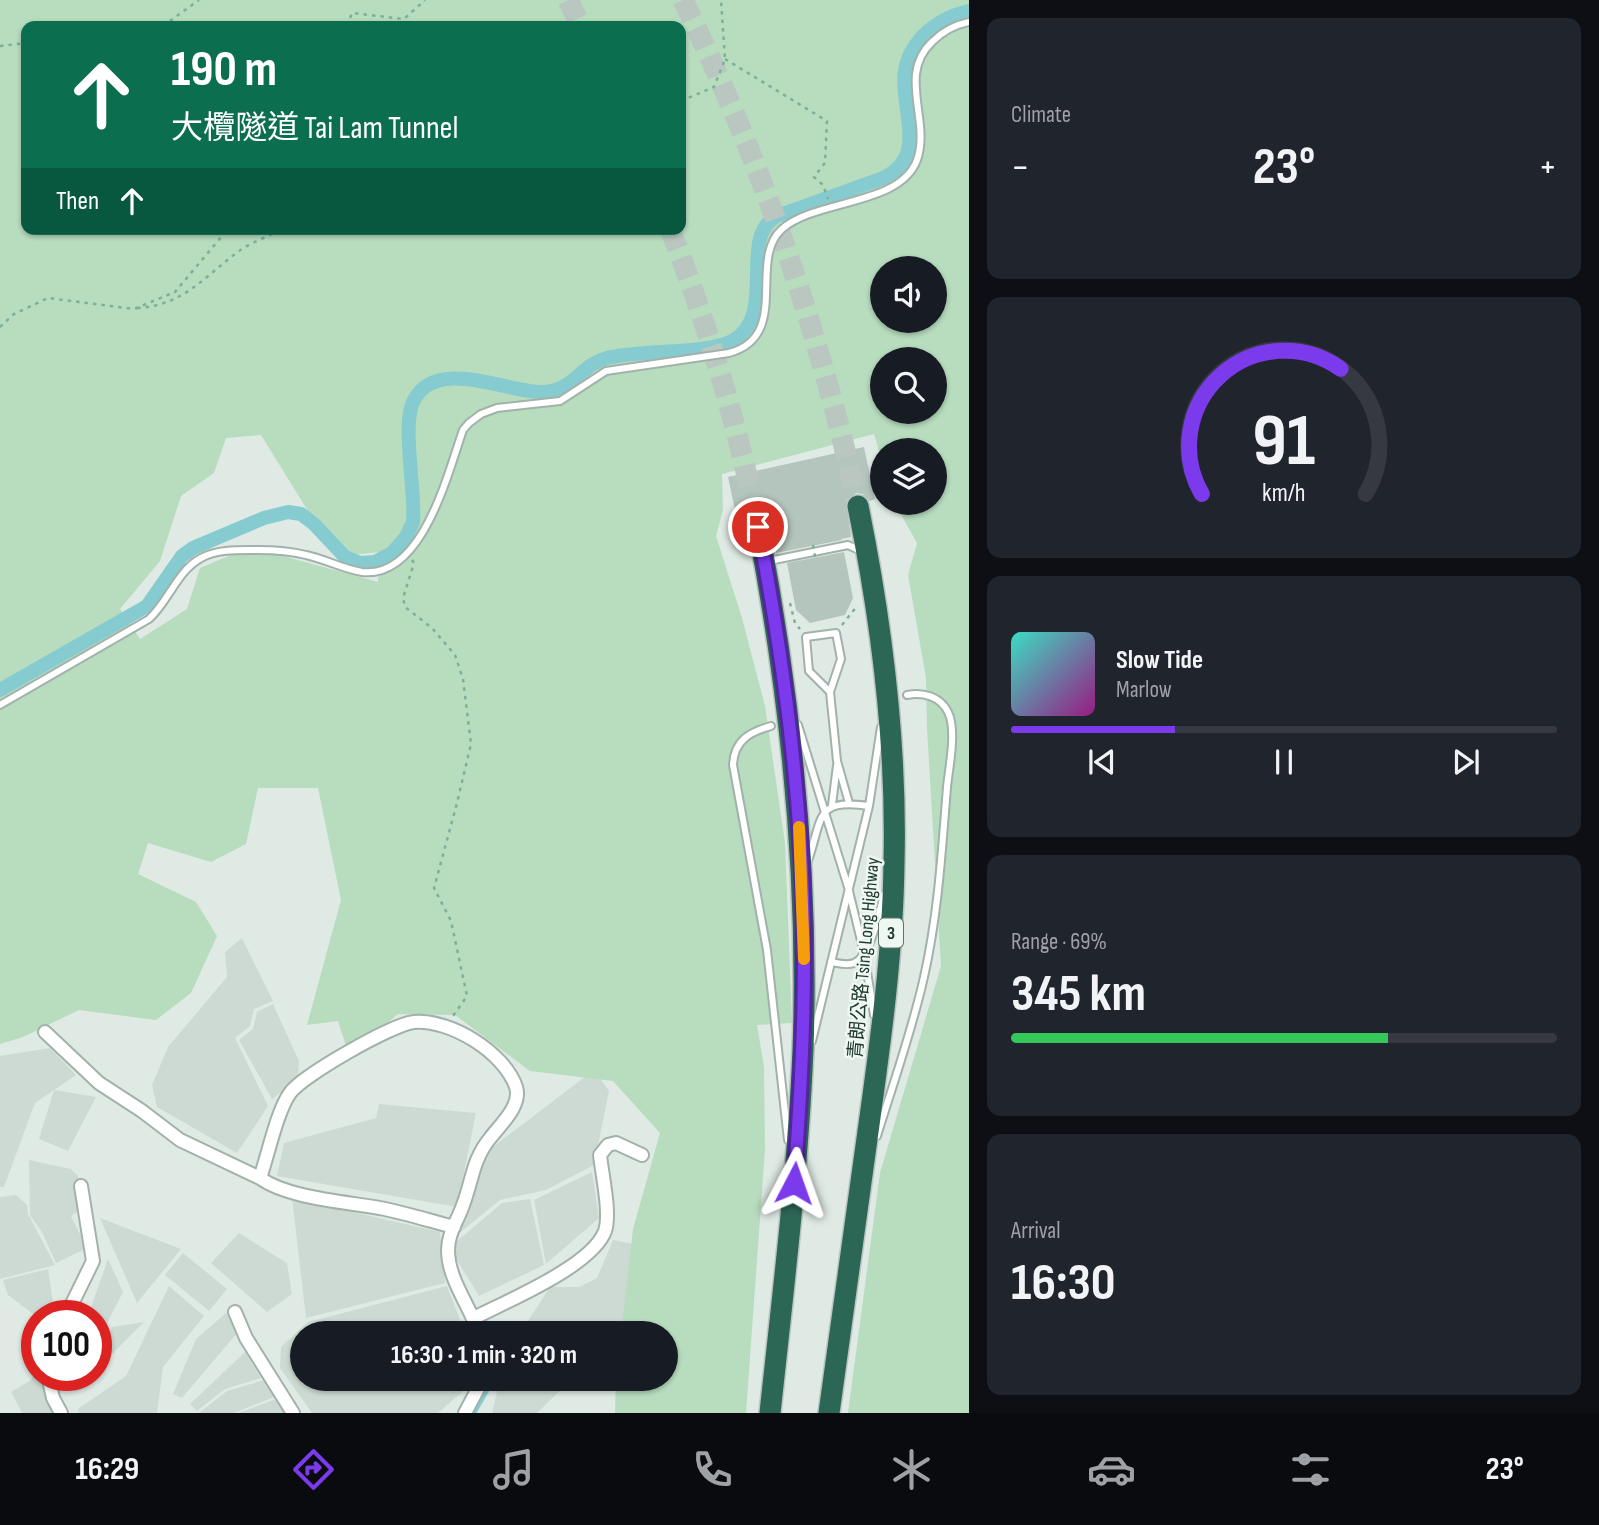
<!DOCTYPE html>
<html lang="en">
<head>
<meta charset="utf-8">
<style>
  :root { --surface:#171b24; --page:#20242c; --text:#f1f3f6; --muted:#9ea1a6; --line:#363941; --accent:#7c3aed }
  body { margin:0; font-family:"Sofia Sans Condensed","Noto Sans TC",sans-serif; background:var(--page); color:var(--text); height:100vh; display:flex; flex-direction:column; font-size:26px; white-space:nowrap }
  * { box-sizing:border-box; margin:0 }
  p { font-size:23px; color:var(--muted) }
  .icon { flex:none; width:38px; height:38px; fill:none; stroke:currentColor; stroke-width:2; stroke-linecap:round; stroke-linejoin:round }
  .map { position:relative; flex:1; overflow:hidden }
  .side { display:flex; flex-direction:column; gap:18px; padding:18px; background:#0d0f14; width:630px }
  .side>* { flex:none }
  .banner { position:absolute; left:21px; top:21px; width:665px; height:214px; border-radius:14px; box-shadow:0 2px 5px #0004; background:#0b6e4f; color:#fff; overflow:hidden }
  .buttons { position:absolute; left:870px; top:256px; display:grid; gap:14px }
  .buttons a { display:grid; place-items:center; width:77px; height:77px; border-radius:50%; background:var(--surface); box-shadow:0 2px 5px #0004; font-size:35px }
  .speed { position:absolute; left:21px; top:1300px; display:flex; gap:14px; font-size:35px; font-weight:700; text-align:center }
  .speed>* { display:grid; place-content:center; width:91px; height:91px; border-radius:50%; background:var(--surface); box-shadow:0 2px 5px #0004; line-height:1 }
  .speed .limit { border:10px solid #d22; background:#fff; color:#111 }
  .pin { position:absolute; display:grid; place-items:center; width:60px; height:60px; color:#fff; margin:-30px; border:4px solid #fff; border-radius:50%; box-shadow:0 2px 7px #0007 }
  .me { position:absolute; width:77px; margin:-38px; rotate:4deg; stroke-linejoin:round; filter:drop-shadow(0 0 5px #0008) }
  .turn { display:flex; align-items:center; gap:24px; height:147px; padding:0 35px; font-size:32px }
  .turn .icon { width:91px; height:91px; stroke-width:2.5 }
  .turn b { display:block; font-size:49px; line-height:60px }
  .then { display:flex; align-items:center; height:66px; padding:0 35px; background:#0003; gap:14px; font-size:26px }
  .big { font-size:52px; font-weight:700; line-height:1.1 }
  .side .card { flex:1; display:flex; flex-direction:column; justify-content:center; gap:10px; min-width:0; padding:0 24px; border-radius:14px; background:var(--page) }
  .side .dial { align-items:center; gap:0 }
  .dial svg { height:182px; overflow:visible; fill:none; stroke:var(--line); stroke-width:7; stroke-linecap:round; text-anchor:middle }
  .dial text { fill:var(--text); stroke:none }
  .song { display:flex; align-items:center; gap:21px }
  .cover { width:84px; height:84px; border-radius:10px; background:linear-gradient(135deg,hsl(170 70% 55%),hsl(310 70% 35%)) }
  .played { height:7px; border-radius:4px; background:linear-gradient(90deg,var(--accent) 30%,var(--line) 30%) }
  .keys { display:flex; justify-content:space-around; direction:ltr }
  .heat { display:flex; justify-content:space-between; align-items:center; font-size:38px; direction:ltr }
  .charge { height:10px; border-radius:5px; background:linear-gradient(90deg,#34c759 69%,var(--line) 0) }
  .trip { position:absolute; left:290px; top:1321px; width:388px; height:70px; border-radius:35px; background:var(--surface); box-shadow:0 2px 5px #0004; font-weight:700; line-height:70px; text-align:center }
  .menu { display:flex; height:112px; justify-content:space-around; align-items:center; background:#090b0e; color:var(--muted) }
  .menu .icon { width:49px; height:49px }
  .menu .current { color:var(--accent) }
  .menu b { font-size:32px; color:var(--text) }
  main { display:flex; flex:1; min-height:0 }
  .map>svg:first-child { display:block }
  .built { fill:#cddad3 }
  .green { fill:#b7dcbe; fill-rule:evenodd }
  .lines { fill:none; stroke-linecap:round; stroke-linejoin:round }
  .stream { stroke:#85cbd0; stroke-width:4.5 }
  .canal { stroke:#85cbd0; stroke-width:14 }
  .building { fill:#b4c5bd }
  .highway-tunnel { stroke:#b9c7c0; stroke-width:21; stroke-dasharray:21 10; stroke-linecap:butt }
  .lane-casing { stroke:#a2b2ab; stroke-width:10 }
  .street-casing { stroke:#a2b2ab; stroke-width:16 }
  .highway-casing { stroke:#bcc4c1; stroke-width:24 }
  .path { stroke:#7fae9b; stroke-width:2.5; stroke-dasharray:3.5 5; stroke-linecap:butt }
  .lane { stroke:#fff; stroke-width:6 }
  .street { stroke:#fff; stroke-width:12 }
  .highway { stroke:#2c6655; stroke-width:21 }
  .path-bridge { stroke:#7fae9b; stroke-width:2.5; stroke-dasharray:3.5 5; stroke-linecap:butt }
  .route-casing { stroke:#51269a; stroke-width:18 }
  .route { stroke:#7c3aed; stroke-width:12 }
  .slow { stroke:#f59e0b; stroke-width:12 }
  .labels { text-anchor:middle; stroke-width:5; stroke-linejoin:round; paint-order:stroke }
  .shield { fill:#eff7f2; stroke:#5e736b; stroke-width:2 }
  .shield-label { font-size:18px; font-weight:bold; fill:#203a31 }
  .street-label { font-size:19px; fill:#203a31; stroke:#eff7f2 }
</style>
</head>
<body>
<main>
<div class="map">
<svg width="969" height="1413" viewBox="0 0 969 1413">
  <rect width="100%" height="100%" fill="#dfeae4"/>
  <!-- built -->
  <path class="built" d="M242,938l31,63 -19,8 -4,17 -15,12 33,68 -31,47 -80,-46 -5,-22 16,-38 59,-70 -2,-25z
    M273,1004l26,57 -1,18 -26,20 -33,-59 14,-11 4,-17z
    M50,1048l26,27 -41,28 -31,84h-4v-131z
    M594,1070l15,21 -15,74 -48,25 -46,10 -42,34 31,-84z
    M54,1090l42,7 -28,54 -29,-12z
    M379,1104l97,9 -19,94 -180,-31 7,-33 92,-25z
    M29,1160l42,9 7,7 1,35 -8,5 16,32 -31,15 -14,-31 -12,-17z
    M592,1172l7,46 -53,46 -12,-64z
    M16,1195l11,10 1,9 27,51 -55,14v-82z
    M292,1198l148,34 5,51 -139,35z
    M530,1199l14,66 -65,31 -24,-39 1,-15 46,-39z
    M100,1218l81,31 -44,54z
    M239,1233l48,30 5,31 -25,18 -56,-49z
    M613,1240l30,6 -9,87h-93l-15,-9 24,-37h29l18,-9z
    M183,1253l44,36 -18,22 -44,-36z
    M108,1259l15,33 -27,53v-29h-8z
    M48,1269l7,47 -18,1 -29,-22 -5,-15z
    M169,1286l35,30 -41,51 -6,46h-78l-1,-4 48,-33z
    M447,1286l18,47 -162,1v45h163l-3,12 -25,22h-126l-32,-45 1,-21 27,-25z
    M226,1313l12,19 -56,66 -9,-4 23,-55z
    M144,1322l-48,48v-7l16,-36z
    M245,1352l16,26 -36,11 -28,22 -7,-7z
    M37,1367v9h9l11,37h-35l-11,-21 20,-12z
    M500,1379h72l-35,34h-45z
    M264,1380l10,17 -40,16h-35l28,-22z
    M276,1399l13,14h-50z"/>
  <!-- green -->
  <path class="green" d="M0,0h969v1413h-121l32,-240 61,-207 -14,-238 -1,-50 -18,-103 9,-32 -23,-41h40v-52h-52v11l-8,-27 -152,40 1,36 -7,26 26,82 23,88 20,137 7,180 -35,2 7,42 1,82 -19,264h-131l1,-34h51v-45l-46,-1 12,-104 27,-96 -47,-52 -83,-10 -75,-56 -57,-1 -49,41 -11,-34 -31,4 34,-125 -23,-112h-60l-12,56 -35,18 -63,-19 -10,31 58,28 21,34 -26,57 -35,27 -77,-10 -56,27 -23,7zM26,26h655v203h-655zM882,268h52v52h-52zM882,359h52v52h-52zM261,435l47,76 45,44 26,-3 -1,30 -128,-35 -50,21 -13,41 -47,30 -20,-30 40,-48 21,-65 33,-23 12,-35z"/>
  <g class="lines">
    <!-- stream -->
    <path class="stream" d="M474,1413l15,-26"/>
    <!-- canal -->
    <path class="canal" d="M0,690l147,-84 35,-50 11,-8 71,-30 24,-6 13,2 13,10 31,33 15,6 15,-1 17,-9 14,-16 7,-15c3,-30 -12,-99 1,-122 22,-42 89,-10 124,-8 35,2 41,-27 69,-34 33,-9 102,-3 127,-18 44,-27 3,-103 43,-124l106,-38c47,-22 16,-69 22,-108 2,-13 9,-24 17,-33 13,-14 29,-22 47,-26"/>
  </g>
  <!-- building -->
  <path class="building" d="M864,447l11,52 -5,2 -7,-7 -7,-1 -10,8 5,36 -10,2 1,1 -66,13 -5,-29 -8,-9 -13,2 -5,11 -6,1 -11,-52z
    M844,552l9,46 -8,17 -35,8 -14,-13 -9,-47z"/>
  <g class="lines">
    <!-- highway-tunnel -->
    <path class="highway-tunnel" d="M568,0l13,26
      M683,0c79,162 136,330 175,506
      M670,229c38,96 68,197 88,298"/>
    <!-- lane casing -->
    <g class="lane-casing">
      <path id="lane" d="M770,563l4,-3 74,-15 15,7
        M830,692l-21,-21 -3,-34 30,-4 5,26 -11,33 7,69 12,42
        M0,705l149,-86c20,-18 28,-48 52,-61 16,-9 38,-8 57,-8 16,0 32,1 48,5 19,4 37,14 56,17 61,7 86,-100 101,-142l6,-7 12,-9 16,-6 63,-7 46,-30 123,-18c63,-17 18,-93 53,-124 34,-30 118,-23 135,-69 14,-40 -20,-85 15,-118 11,-11 22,-17 37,-20
        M798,725l50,162 16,66 10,62
        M771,726c-21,6 -37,14 -38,39l34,185 21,190
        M832,805l5,-40
        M808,861c15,-44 7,-63 61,-55
        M831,962c7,1 15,4 23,1 17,-7 25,-51 30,-68
        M812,1041l57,-235 12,-79
        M877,1136c16,-52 35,-105 47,-159 14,-62 18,-127 23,-190 2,-20 10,-57 1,-75 -8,-16 -25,-20 -41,-17"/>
    </g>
    <!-- street casing -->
    <g class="street-casing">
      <path id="street" d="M45,1032l54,51 43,28 38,29 80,38c29,21 90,24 125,31 23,5 46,12 69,18
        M260,1178c8,-23 17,-67 30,-85 13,-18 103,-69 124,-71 36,-3 90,30 102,65 6,18 -15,37 -25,50 -19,23 -18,42 -28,68 -5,15 -15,28 -15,45 0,30 22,55 31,84
        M235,1312l11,26 47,75
        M66,1316l27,-55 -12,-75
        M474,1318c33,-17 118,-52 131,-87 6,-18 -3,-56 -5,-76l8,-10 8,-2 26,12
        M48,1376l5,22 8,15
        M465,1413l18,-34"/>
    </g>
    <!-- highway casing -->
    <g class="highway-casing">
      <path id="highway" d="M758,527c33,172 51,347 45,522 -5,122 -20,243 -33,364
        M829,1413c12,-89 25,-178 37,-267 13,-94 27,-188 28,-284 3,-120 -12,-238 -36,-356"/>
    </g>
    <!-- path -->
    <path class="path" d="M163,26l36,-26
      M347,26l5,-13 52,6 21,-19
      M0,46l26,-3
      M725,59l102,62 -2,42 -11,14 9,8 5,14
      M681,101l33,-14 11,-28 -4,-59
      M137,308c46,-2 68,-32 102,-57 13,-9 30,-15 44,-22
      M0,327l14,-13 34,-16 86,11 41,-17 53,-63
      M412,560l2,3 -11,35 2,9 27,21 23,27 8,24 8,65 -14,59 -23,85 17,33 16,75 -14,20
      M790,603l5,20 5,6
      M842,625l15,-19"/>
    <!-- lane -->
    <use href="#lane" class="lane"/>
    <!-- street -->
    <use href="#street" class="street"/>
    <!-- highway -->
    <use href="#highway" class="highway"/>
    <!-- path-bridge -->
    <path class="path-bridge" d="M813,545l3,17"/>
  </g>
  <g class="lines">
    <!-- route casing -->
    <g class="route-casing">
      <path id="route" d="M758,527c20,103 35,207 42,311 8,115 3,230 -6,345"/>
    </g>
    <!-- route -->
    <use href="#route" class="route"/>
    <!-- slow -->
    <path class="slow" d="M799,827l5,132"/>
  </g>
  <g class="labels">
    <!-- shield labels -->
    <rect class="shield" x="879" y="918.5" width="24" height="29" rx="5"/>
    <g class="shield-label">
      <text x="891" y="939">3</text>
    </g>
    <!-- street labels -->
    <g class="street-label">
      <text transform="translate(863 958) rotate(-85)" y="7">青朗公路 Tsing Long Highway</text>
    </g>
  </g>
</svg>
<div class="buttons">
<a><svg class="icon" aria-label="sound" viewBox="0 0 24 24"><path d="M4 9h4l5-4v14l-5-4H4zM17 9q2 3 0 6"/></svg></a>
<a><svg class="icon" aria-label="search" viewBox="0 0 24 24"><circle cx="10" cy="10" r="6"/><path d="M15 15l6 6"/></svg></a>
<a><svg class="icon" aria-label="layers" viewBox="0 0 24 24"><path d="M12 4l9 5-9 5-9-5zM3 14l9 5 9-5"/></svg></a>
</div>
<div class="speed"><div class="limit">100</div></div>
<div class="pin" style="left:758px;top:527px;background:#d93025"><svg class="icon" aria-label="arrive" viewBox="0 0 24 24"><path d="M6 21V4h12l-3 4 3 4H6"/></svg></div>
<svg class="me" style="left:794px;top:1183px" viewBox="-20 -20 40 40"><path d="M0-17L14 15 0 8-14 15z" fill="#7c3aed" stroke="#fff" stroke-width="4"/></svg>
<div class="trip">16:30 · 1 min · 320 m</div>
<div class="banner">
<div class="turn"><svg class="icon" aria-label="ahead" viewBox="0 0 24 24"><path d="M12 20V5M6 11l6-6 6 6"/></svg><div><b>190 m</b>大欖隧道 Tai Lam Tunnel</div></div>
<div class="then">Then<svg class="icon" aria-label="ahead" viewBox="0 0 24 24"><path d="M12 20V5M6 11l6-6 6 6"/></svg></div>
</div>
</div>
<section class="side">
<div class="card"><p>Climate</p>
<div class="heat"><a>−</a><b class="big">23°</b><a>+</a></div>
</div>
<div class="card dial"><svg viewBox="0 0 100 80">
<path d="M14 69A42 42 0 1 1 86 69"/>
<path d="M14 69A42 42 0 0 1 75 14" stroke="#7c3aed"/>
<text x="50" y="56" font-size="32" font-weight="700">91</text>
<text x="50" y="72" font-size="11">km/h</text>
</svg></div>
<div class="card">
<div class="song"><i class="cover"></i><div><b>Slow Tide</b><p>Marlow</p></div></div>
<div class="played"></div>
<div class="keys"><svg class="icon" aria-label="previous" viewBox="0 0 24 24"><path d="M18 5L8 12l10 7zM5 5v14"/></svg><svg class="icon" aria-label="pause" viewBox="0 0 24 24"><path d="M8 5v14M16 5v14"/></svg><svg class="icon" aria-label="next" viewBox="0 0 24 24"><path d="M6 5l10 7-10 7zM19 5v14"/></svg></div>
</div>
<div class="card"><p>Range · 69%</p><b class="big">345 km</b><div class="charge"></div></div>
<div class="card"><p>Arrival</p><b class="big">16:30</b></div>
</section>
</main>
<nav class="menu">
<b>16:29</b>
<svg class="icon current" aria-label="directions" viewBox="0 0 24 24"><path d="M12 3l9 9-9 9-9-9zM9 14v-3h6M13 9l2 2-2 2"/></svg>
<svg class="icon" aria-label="music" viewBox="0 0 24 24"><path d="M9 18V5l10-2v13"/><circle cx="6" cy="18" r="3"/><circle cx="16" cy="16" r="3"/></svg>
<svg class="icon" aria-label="phone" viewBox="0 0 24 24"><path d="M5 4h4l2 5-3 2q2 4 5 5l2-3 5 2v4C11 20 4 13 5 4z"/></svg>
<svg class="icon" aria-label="climate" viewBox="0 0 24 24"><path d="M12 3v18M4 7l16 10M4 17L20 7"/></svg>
<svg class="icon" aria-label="car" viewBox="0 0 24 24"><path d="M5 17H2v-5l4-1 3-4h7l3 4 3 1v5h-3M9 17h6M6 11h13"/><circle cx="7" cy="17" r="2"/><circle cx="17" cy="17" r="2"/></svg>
<svg class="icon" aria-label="filters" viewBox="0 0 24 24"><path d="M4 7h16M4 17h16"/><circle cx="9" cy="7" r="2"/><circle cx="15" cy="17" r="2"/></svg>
<b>23°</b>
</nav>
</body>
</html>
